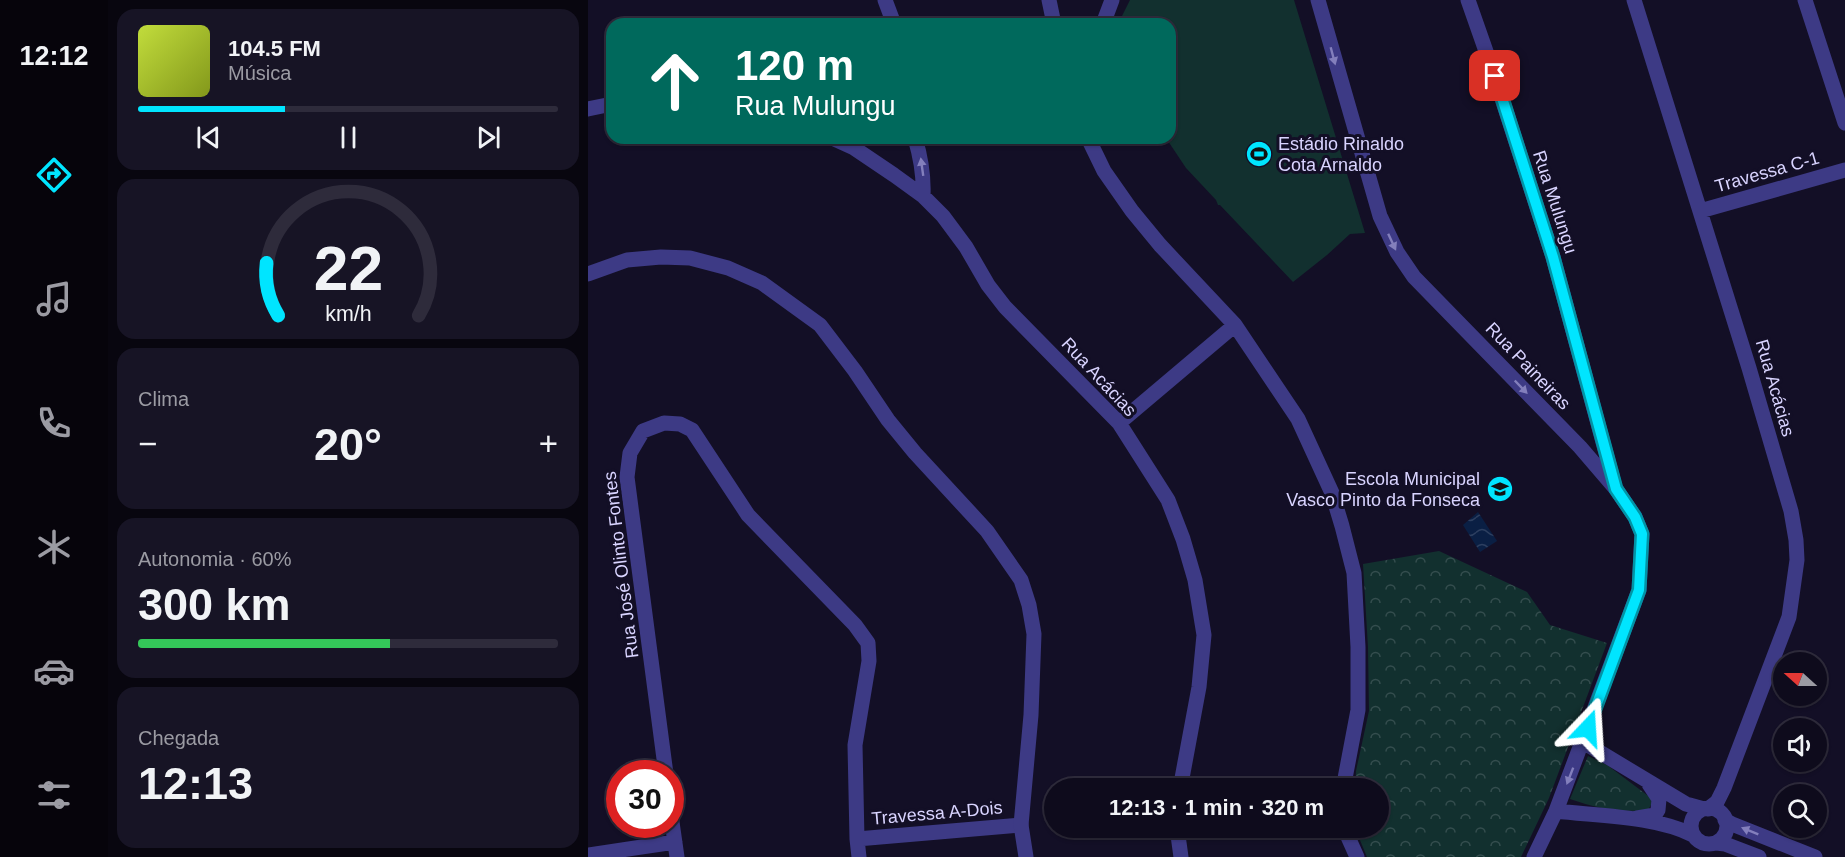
<!DOCTYPE html>
<html lang="pt">
<head>
<meta charset="utf-8">
<style>
  :root { --surface:#0e0b1c; --page:#171425; --text:#f1f3f6; --muted:#9b9ba3; --line:#2e2b3b; --accent:#00e5ff }
  body { margin:0; font-family:Helvetica,sans-serif; background:var(--page); color:var(--text); height:100vh; display:flex; flex-direction:column; font-size:22px; white-space:nowrap }
  * { box-sizing:border-box; margin:0 }
  p { font-size:20px; color:var(--muted) }
  .icon { flex:none; width:33px; height:33px; fill:none; stroke:currentColor; stroke-width:2; stroke-linecap:round; stroke-linejoin:round }
  .map { position:relative; flex:1; overflow:hidden }
  .drawer { display:flex; flex-direction:column; gap:9px; padding:9px; background:#08060f; width:480px }
  .drawer>* { flex:none }
  .banner { position:absolute; left:18px; top:18px; width:570px; height:126px; border-radius:18px; box-shadow:0 2px 4px #0004,0 0 0 2px var(--line); background:#00695c; color:#fff; overflow:hidden }
  .needle { width:39px; rotate:291deg }
  .fabs { position:absolute; left:1185px; top:652px; display:grid; gap:12px }
  .fabs a { display:grid; place-items:center; width:54px; height:54px; border-radius:50%; background:var(--surface); box-shadow:0 2px 4px #0004,0 0 0 2px var(--line); font-size:30px }
  .speed { position:absolute; left:18px; top:760px; display:flex; gap:12px; font-size:30px; font-weight:700; text-align:center }
  .speed>* { display:grid; place-content:center; width:78px; height:78px; border-radius:50%; background:var(--surface); box-shadow:0 2px 4px #0004,0 0 0 2px var(--line); line-height:1 }
  .speed .limit { border:9px solid #d22; background:#fff; color:#111 }
  .pin { position:absolute; display:grid; place-items:center; width:51px; height:51px; color:#fff; margin:-26px; border-radius:12px; box-shadow:0 3px 9px #0006 }
  .me { position:absolute; width:66px; margin:-33px; rotate:20deg; stroke-linejoin:round; filter:drop-shadow(0 0 4px #0008) }
  .turn { display:flex; align-items:center; gap:21px; height:126px; padding:0 30px; font-size:27px }
  .turn .icon { width:78px; height:78px; stroke-width:2.5 }
  .turn b { display:block; font-size:42px; line-height:51px }
  .big { font-size:45px; font-weight:700; line-height:1.1 }
  .drawer .tile { flex:1; display:flex; flex-direction:column; justify-content:center; gap:9px; min-width:0; padding:0 21px; border-radius:18px; background:var(--page) }
  .drawer .dial { align-items:center; gap:0 }
  .dial svg { height:156px; overflow:visible; fill:none; stroke:var(--line); stroke-width:7; stroke-linecap:round; text-anchor:middle }
  .dial text { fill:var(--text); stroke:none }
  .song { display:flex; align-items:center; gap:18px }
  .cover { width:72px; height:72px; border-radius:9px; background:linear-gradient(135deg,hsl(70 70% 55%),hsl(70 70% 35%)) }
  .played { height:6px; border-radius:3px; background:linear-gradient(90deg,var(--accent) 35%,var(--line) 35%) }
  .keys { display:flex; justify-content:space-around; direction:ltr }
  .heat { display:flex; justify-content:space-between; align-items:center; font-size:33px; direction:ltr }
  .charge { height:9px; border-radius:4px; background:linear-gradient(90deg,#34c759 60%,var(--line) 0) }
  .trip { position:absolute; left:456px; top:778px; width:345px; height:60px; border-radius:30px; background:var(--surface); box-shadow:0 2px 4px #0004,0 0 0 2px var(--line); font-weight:700; line-height:60px; text-align:center }
  main { display:flex; flex:1; min-height:0 }
  .menu { display:flex; flex-direction:column; width:108px; justify-content:space-around; align-items:center; background:#06040b; color:var(--muted) }
  .menu .icon { width:42px; height:42px }
  .menu .on { color:var(--accent) }
  .menu b { font-size:27px; color:var(--text) }
  .map>svg:first-child { display:block }
  .park { fill:url(#park-crowns) }
  .garden { fill:#12302f }
  .water { fill:url(#water-waves) }
  .lines { fill:none; stroke-linecap:round; stroke-linejoin:round }
  .minor { stroke:#3d3a85; stroke-width:15 }
  .tertiary { stroke:#3d3a85; stroke-width:15 }
  .oneway { fill:#837fbc }
  .route-casing { stroke:#0095a6; stroke-width:15 }
  .route { stroke:#00e5ff; stroke-width:10 }
  .labels { text-anchor:middle; stroke-width:6; stroke-linejoin:round; paint-order:stroke }
  .poi-label { font-size:18px; fill:#d9d4ff; stroke:#130f26; text-anchor:start }
  .street-label { font-size:18px; fill:#d9d4ff; stroke:#130f26 }
</style>
</head>
<body>
<main>
<nav class="menu">
<b>12:12</b>
<svg class="icon on" aria-label="directions" viewBox="0 0 24 24"><path d="M12 3l9 9-9 9-9-9zM9 14v-3h6M13 9l2 2-2 2"/></svg>
<svg class="icon" aria-label="music" viewBox="0 0 24 24"><path d="M9 18V5l10-2v13"/><circle cx="6" cy="18" r="3"/><circle cx="16" cy="16" r="3"/></svg>
<svg class="icon" aria-label="phone" viewBox="0 0 24 24"><path d="M5 4h4l2 5-3 2q2 4 5 5l2-3 5 2v4C11 20 4 13 5 4z"/></svg>
<svg class="icon" aria-label="climate" viewBox="0 0 24 24"><path d="M12 3v18M4 7l16 10M4 17L20 7"/></svg>
<svg class="icon" aria-label="car" viewBox="0 0 24 24"><path d="M5 17H2v-5l4-1 3-4h7l3 4 3 1v5h-3M9 17h6M6 11h13"/><circle cx="7" cy="17" r="2"/><circle cx="17" cy="17" r="2"/></svg>
<svg class="icon" aria-label="filters" viewBox="0 0 24 24"><path d="M4 7h16M4 17h16"/><circle cx="9" cy="7" r="2"/><circle cx="15" cy="17" r="2"/></svg>
</nav>
<section class="drawer">
<div class="tile">
<div class="song"><i class="cover"></i><div><b>104.5 FM</b><p>Música</p></div></div>
<div class="played"></div>
<div class="keys"><svg class="icon" aria-label="previous" viewBox="0 0 24 24"><path d="M18 5L8 12l10 7zM5 5v14"/></svg><svg class="icon" aria-label="pause" viewBox="0 0 24 24"><path d="M8 5v14M16 5v14"/></svg><svg class="icon" aria-label="next" viewBox="0 0 24 24"><path d="M6 5l10 7-10 7zM19 5v14"/></svg></div>
</div>
<div class="tile dial"><svg viewBox="0 0 100 80">
<path d="M14 69A42 42 0 1 1 86 69"/>
<path d="M14 69A42 42 0 0 1 8 42" stroke="#00e5ff"/>
<text x="50" y="56" font-size="32" font-weight="700">22</text>
<text x="50" y="72" font-size="11">km/h</text>
</svg></div>
<div class="tile"><p>Clima</p>
<div class="heat"><a>−</a><b class="big">20°</b><a>+</a></div>
</div>
<div class="tile"><p>Autonomia · 60%</p><b class="big">300 km</b><div class="charge"></div></div>
<div class="tile"><p>Chegada</p><b class="big">12:13</b></div>
</section>
<div class="map">
<svg width="1257" height="857" viewBox="0 0 1257 857">
  <defs>
    <pattern id="park-crowns" width="20" height="18" patternUnits="userSpaceOnUse" patternTransform="scale(1.5)"><rect width="20" height="18" fill="#12302f"/><path d="M2 6a3 3 0 1 1 6 0M12 15a3 3 0 1 1 6 0" fill="none" stroke="#344d4e"/></pattern>
    <pattern id="water-waves" width="16" height="10" patternUnits="userSpaceOnUse" patternTransform="scale(1.5)"><rect width="16" height="10" fill="#0a1f44"/><path d="M0 5q4-4 8 0t8 0" fill="none" stroke="#2d3f60"/></pattern>
  </defs>
  <rect width="100%" height="100%" fill="#130f26"/>
  <!-- park -->
  <path class="park" d="M851,551l88,41 23,33 57,18 -58,155 -28,59h-154l-12,-29h23v-39h-23l1,-18 13,-60 -1,-64 -5,-83z
    M1000,756l19,9 44,33 1,5 -4,7c-28,3 -52,-2 -78,-11z"/>
  <!-- garden -->
  <path class="garden" d="M542,0h164l71,233 -15,1 -23,21 -34,27 -73,-77h-2l-2,-5 -30,-32 -20,-30h4v-114h-49l-1,-4z"/>
  <!-- water -->
  <path class="water" d="M890,512l19,29 -17,11 -17,-27z"/>
  <g class="lines">
    <!-- minor -->
    <path class="minor" d="M297,0l9,24
      M461,0l5,24
      M730,0l62,216 17,36 17,25 166,170 36,42 19,28 7,17 -3,56 -83,221 -22,46
      M880,0l27,77 58,180 61,226
      M1046,0l115,368 42,143 5,29 1,20 -8,57 -65,171 -7,14 -9,7
      M515,24l9,-24
      M0,109l24,-5
      M244,138l22,10 40,27 29,21 20,20 23,31 22,38 17,22 114,116 49,77 15,39 12,41 9,55 -5,52 -19,102
      M327,138c6,20 9,37 8,58
      M500,138l16,33 28,40 28,34 75,80 63,94 34,74 10,33 12,47 4,74v63l-15,79
      M1112,211l145,-41
      M531,423l116,-98
      M995,742l103,62 18,5
      M78,774l-39,-297 3,-24 13,-22 21,-8 16,1 12,6 56,85 107,110 13,18 1,18 -14,84 2,94 2,18
      M82,808l7,49
      M1103 826a18 18 0 1 1 36 0a18 18 0 1 1-36 0Z
      M968,811c42,5 99,5 137,24
      M1049,818l18,-3 3,-5 1,-11 -10,-15
      M1137,820l7,4 83,33
      M589,828l4,29
      M756,828l13,29
      M269,839l164,-14
      M1128,843l9,1 34,13
      M0,855l87,-13"/>
    <!-- tertiary -->
    <path class="tertiary" d="M1217,0l40,123
      M0,274l39,-14 34,-3 29,1 38,10 34,15 58,42 35,46 33,49 27,33 72,78 34,49 8,25 5,29 -3,81 -10,110 5,32"/>
  </g>
  <!-- one-way arrows -->
  <defs><path id="oneway-solid" d="M-6-.8H1V-3.2L6.5 0L1 3.2V.8H-6Z" transform="scale(1.5)"/></defs>
  <g class="oneway">
    <use href="#oneway-solid" transform="translate(745 56) rotate(75)"/>
    <use href="#oneway-solid" transform="translate(334 167) rotate(-98)"/>
    <use href="#oneway-solid" transform="translate(804 242) rotate(65)"/>
    <use href="#oneway-solid" transform="translate(933 387) rotate(46)"/>
    <use href="#oneway-solid" transform="translate(982 776) rotate(111)"/>
    <use href="#oneway-solid" transform="translate(1162 831) rotate(-158)"/>
  </g>
  <g class="lines">
    <!-- route casing -->
    <g class="route-casing">
      <path id="route" d="M907,76l58,181 63,232 19,28 7,17 -3,56 -51,138"/>
    </g>
    <!-- route -->
    <use href="#route" class="route"/>
  </g>
  <!-- icons -->
  <defs>
    <g id="stadium-disc" transform="scale(1.35)"><circle r="9.5" fill="#00e5ff" stroke="#130f26"/><path d="M0-5a6.5 5 0 1 0 0 10a6.5 5 0 1 0 0-10ZM-3.5-1.8h7v3.6h-7Z" fill="#111"/></g>
    <g id="school-disc" transform="scale(1.35)"><circle r="9.5" fill="#00e5ff" stroke="#130f26"/><path d="M0-5L7-2L0 1L-7-2ZM-4 1L0 2.5L4 1V4Q0 6-4 4Z" fill="#111"/></g>
  </defs>
  <g fill-rule="evenodd">
    <use href="#stadium-disc" x="671" y="154"/>
    <use href="#school-disc" x="912" y="489"/>
  </g>
  <g class="labels">
    <!-- poi labels -->
    <g class="poi-label">
      <text x="690" y="150">Estádio Rinaldo<tspan x="690" dy="21">Cota Arnaldo</tspan></text>
      <text x="892" y="485" text-anchor="end">Escola Municipal<tspan x="892" dy="21">Vasco Pinto da Fonseca</tspan></text>
    </g>
    <!-- street labels -->
    <g class="street-label">
      <text transform="translate(1179 172) rotate(-16)" y="6">Travessa C-1</text>
      <text transform="translate(967 202) rotate(72)" y="6">Rua Mulungu</text>
      <text transform="translate(940 366) rotate(46)" y="6">Rua Paineiras</text>
      <text transform="translate(511 377) rotate(47)" y="6">Rua Acácias</text>
      <text transform="translate(1187 388) rotate(74)" y="6">Rua Acácias</text>
      <text transform="translate(33 565) rotate(-97)" y="6">Rua José Olinto Fontes</text>
      <text transform="translate(349 813) rotate(-5)" y="6">Travessa A-Dois</text>
    </g>
  </g>
</svg>
<div class="fabs">
<a><svg class="needle" viewBox="-14 -14 28 28"><path d="M0-13l5 13h-10z" fill="#e53935"/><path d="M0 13l5-13h-10z" fill="#9b9ba3"/></svg></a>
<a><svg class="icon" aria-label="sound" viewBox="0 0 24 24"><path d="M4 9h4l5-4v14l-5-4H4zM17 9q2 3 0 6"/></svg></a>
<a><svg class="icon" aria-label="search" viewBox="0 0 24 24"><circle cx="10" cy="10" r="6"/><path d="M15 15l6 6"/></svg></a>
</div>
<div class="speed"><div class="limit">30</div></div>
<div class="pin" style="left:907px;top:76px;background:#d93025"><svg class="icon" aria-label="arrive" viewBox="0 0 24 24"><path d="M6 21V4h12l-3 4 3 4H6"/></svg></div>
<svg class="me" style="left:1000px;top:728px" viewBox="-20 -20 40 40"><path d="M0-17L14 15 0 8-14 15z" fill="#00e5ff" stroke="#fff" stroke-width="4"/></svg>
<div class="trip">12:13 · 1 min · 320 m</div>
<div class="banner">
<div class="turn"><svg class="icon" aria-label="ahead" viewBox="0 0 24 24"><path d="M12 20V5M6 11l6-6 6 6"/></svg><div><b>120 m</b>Rua Mulungu</div></div>
</div>
</div>
</main>
</body>
</html>
